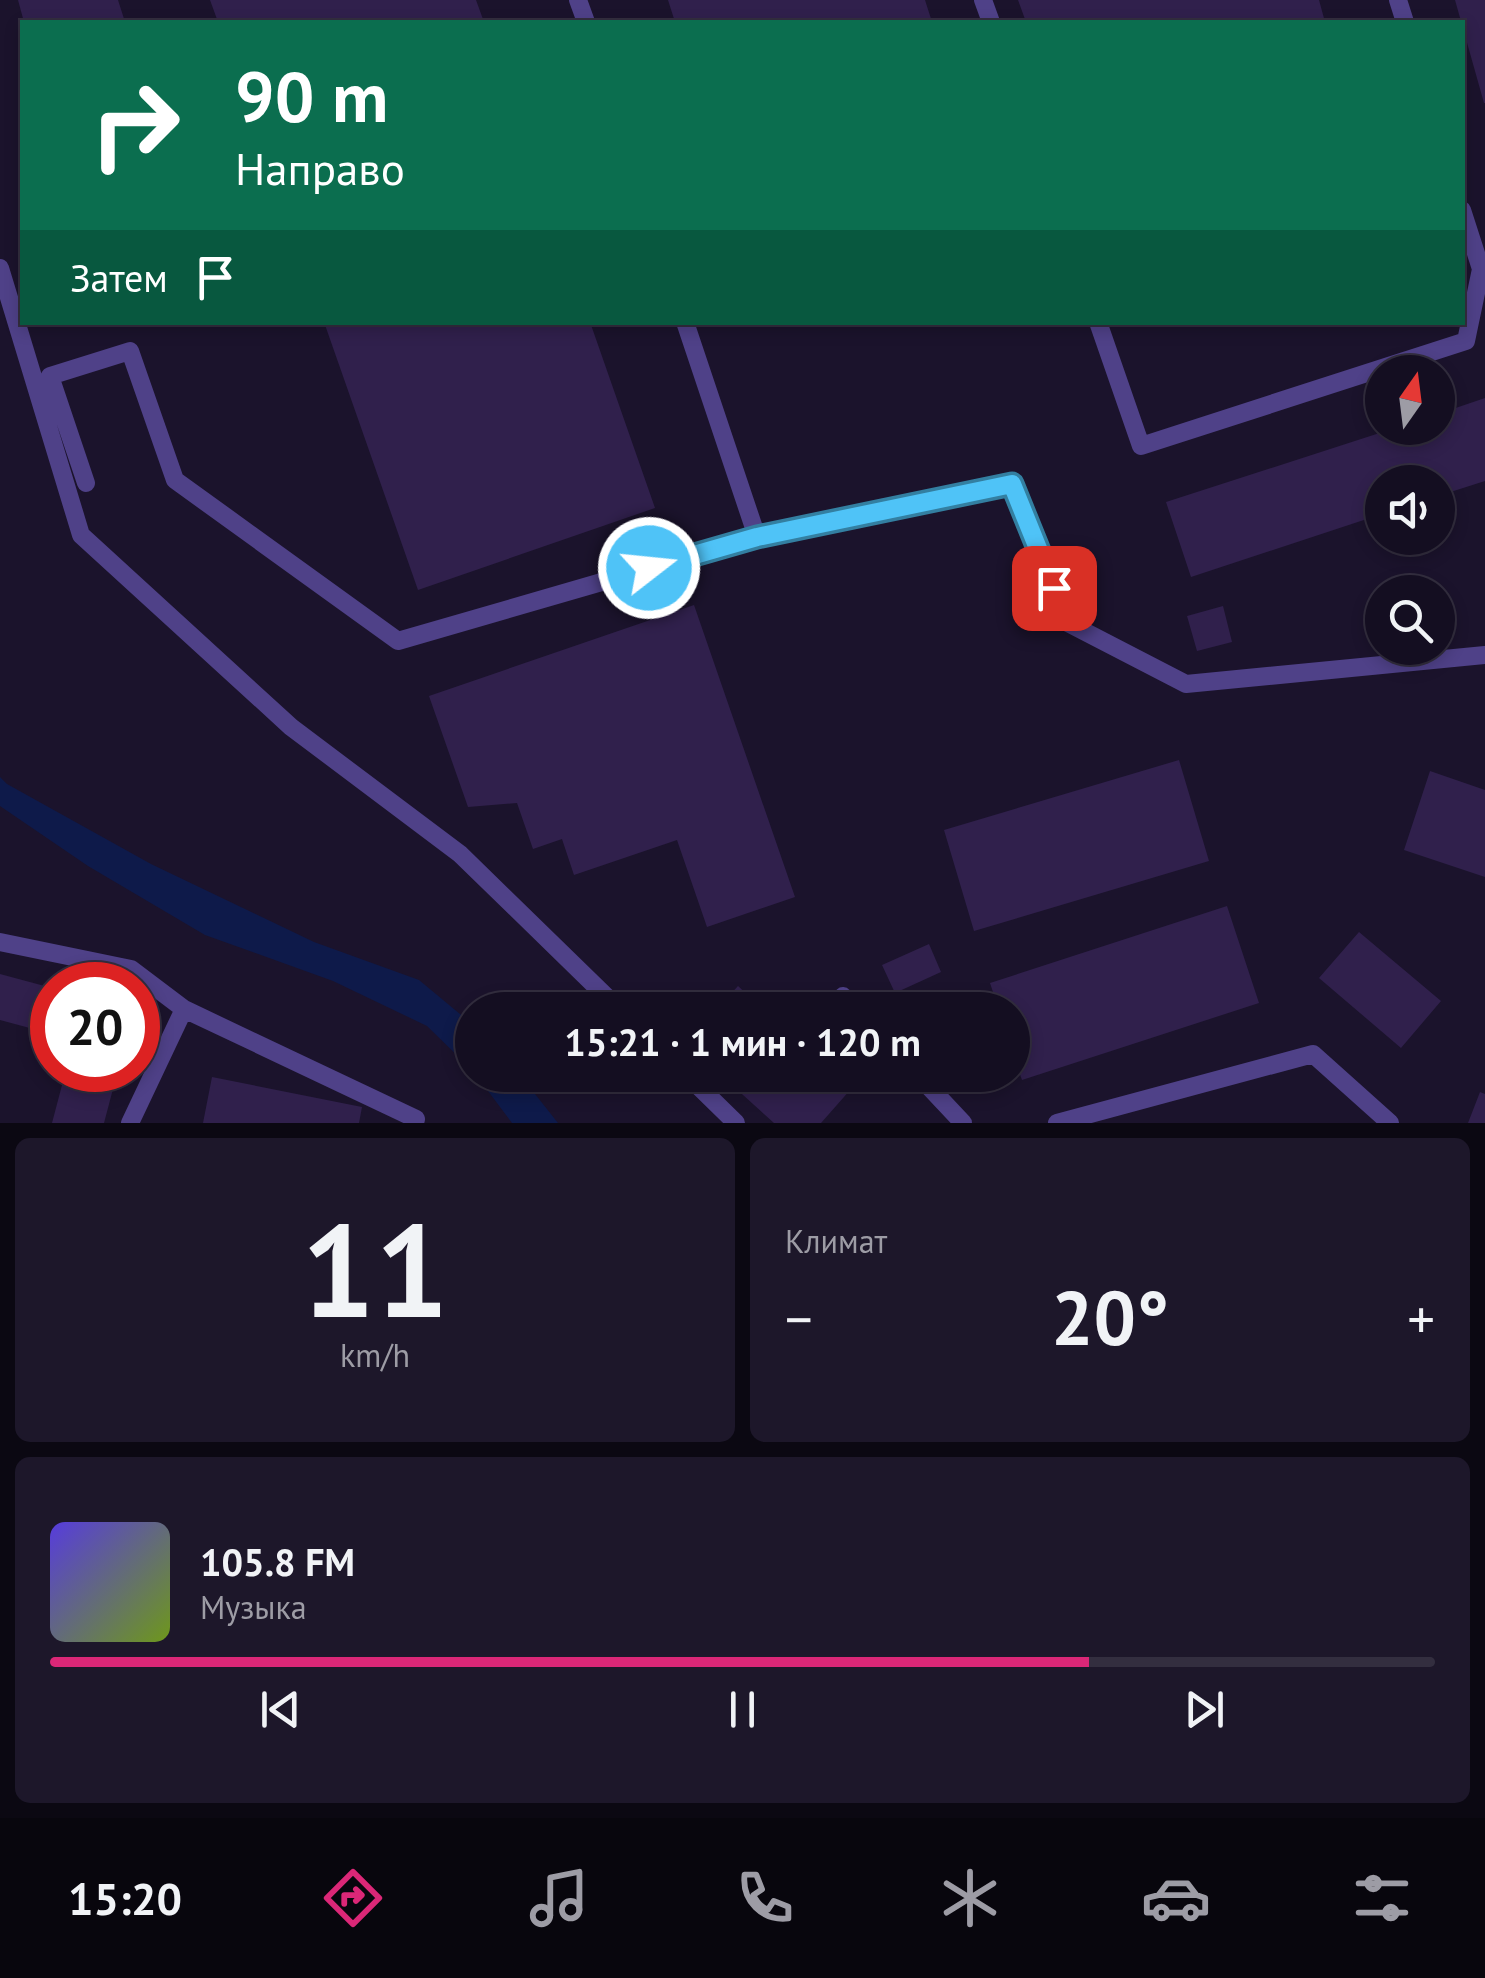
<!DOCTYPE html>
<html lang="ru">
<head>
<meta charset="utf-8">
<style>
  :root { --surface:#140e21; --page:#1d172a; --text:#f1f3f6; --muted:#9d9ca5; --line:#332e3f; --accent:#db2777 }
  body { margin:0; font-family:"PT Sans",sans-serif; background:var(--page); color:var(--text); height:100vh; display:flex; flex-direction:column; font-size:38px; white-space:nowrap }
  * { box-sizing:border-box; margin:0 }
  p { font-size:32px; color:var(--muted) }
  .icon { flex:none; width:55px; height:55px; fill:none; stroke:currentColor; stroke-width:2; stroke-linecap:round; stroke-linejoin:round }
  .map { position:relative; height:1123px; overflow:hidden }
  .sheet { display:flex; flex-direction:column; gap:15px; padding:15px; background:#0b0812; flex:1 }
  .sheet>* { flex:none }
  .guide { position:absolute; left:20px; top:20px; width:1445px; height:305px; border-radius:0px; box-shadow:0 5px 15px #0003,0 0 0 2px var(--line); background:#0b6e4f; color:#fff; overflow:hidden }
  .needle { width:65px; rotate:14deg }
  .buttons { position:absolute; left:1365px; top:355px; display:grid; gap:20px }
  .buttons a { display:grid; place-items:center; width:90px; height:90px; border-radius:50%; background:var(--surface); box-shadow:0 5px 15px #0003,0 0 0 2px var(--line); font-size:50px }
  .speed { position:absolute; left:30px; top:962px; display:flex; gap:20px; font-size:50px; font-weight:700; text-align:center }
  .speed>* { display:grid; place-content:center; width:130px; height:130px; border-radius:50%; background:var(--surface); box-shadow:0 5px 15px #0003,0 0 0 2px var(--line); line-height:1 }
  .speed .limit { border:15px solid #d22; background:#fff; color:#111 }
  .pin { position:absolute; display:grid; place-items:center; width:85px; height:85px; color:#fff; margin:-42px; border-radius:20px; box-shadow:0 5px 15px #0006 }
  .me { position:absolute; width:110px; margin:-55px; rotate:74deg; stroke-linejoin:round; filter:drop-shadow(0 0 8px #0008) }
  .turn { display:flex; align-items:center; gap:35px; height:210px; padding:0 50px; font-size:45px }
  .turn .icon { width:130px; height:130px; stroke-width:2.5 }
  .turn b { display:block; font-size:70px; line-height:85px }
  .then { display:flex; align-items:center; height:95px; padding:0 50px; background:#0003; gap:20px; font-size:38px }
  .big { font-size:75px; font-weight:700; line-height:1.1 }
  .sheet .card { flex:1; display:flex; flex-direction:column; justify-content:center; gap:15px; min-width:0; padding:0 35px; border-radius:15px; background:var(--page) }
  .sheet .dial { align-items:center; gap:0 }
  .dial b { font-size:130px; line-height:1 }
  .song { display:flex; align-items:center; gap:30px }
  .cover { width:120px; height:120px; border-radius:15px; background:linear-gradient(135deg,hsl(250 70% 55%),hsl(80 70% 35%)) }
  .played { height:10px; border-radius:5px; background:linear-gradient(90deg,var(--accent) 75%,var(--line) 75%) }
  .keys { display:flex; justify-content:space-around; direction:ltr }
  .heat { display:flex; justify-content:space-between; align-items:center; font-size:55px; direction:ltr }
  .sheet .tiles { flex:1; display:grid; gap:15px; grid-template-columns:1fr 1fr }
  .card:last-child { grid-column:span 2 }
  .trip { position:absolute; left:455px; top:992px; width:575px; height:100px; border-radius:50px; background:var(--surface); box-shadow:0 5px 15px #0003,0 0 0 2px var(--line); font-weight:700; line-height:100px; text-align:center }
  .dock { display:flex; height:160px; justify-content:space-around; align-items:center; background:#08060d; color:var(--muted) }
  .dock .icon { width:70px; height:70px }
  .dock .active { color:var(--accent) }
  .dock b { font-size:45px; color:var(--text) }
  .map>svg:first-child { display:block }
  .water { fill:#0e1a4a }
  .building { fill:#30204c }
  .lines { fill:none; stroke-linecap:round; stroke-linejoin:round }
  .lane { stroke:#4f4188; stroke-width:18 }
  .route-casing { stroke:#337fa1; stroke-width:25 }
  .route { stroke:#4fc3f7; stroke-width:18 }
</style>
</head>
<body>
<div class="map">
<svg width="1485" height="1123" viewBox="0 0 1485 1123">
  <rect width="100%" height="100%" fill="#1b132c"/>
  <!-- water -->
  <path class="water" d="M0,777l7,7 144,80 163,78 105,38 53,44v46l-45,-44 -94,-45 -128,-46 -117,-69 -88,-60z
    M476,1075h44l38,48h-46z"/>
  <!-- building -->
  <path class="building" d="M18,0h100l7,22h-101z
    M210,0h266l8,22h-266z
    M668,0h257l7,22h-257z
    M1018,0h301l6,22h-299z
    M1455,0h30v103h-1z
    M324,322h266l65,186 -237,82z
    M1485,398v83l-47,15v-14h-56v32l-191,63 -25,-75 229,-74h43v-14z
    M694,605l101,292 -88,30 -30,-87 -103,35 -12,-36 -29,10 -16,-46 -49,4 -39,-111z
    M1223,606l9,36 -35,9 -10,-35z
    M1179,760l30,101 -235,70 -30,-101z
    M1430,771l55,19v87l-81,-27z
    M1227,906l32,97 -237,77 -10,-28v-42h-13l-9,-27z
    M1359,932l82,69 -40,47 -82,-70z
    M929,944l12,28 -46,21 -13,-28z
    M0,974l52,14v46l-52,-14z
    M738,986l26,24h-48z
    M66,1070h52l-14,53h-52z
    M721,1075h115l15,14 -30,34h-47z
    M212,1077l150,30 -3,16h-156z
    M1480,1092l5,2v29h-17z"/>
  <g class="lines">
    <!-- lane -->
    <path class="lane" d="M578,0l8,22
      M983,0l8,22
      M1398,0l7,22
      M1462,210l19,59
      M0,268l81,267 210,192 169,127 160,156
      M685,322l72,215 255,-53 56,139 118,61 299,-29
      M1098,322l43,124 325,-105 15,-72h4
      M86,483l-36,-107 80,-25 45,129 223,161 359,-104
      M0,942l131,27 53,40 -54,114
      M843,996l13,14
      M184,1009l232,110 -1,4
      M687,1075l49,48
      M918,1075l45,48
      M1057,1123l256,-69 77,69"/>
  </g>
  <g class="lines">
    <!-- route casing -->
    <g class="route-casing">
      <path id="route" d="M649,568l108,-31 255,-53 42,104"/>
    </g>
    <!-- route -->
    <use href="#route" class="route"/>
  </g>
</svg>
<div class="buttons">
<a><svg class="needle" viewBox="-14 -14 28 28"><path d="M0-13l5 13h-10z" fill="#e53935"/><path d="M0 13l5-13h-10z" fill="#9d9ca5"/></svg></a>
<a><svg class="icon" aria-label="sound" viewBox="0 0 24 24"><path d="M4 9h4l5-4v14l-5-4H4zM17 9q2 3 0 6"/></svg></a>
<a><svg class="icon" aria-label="search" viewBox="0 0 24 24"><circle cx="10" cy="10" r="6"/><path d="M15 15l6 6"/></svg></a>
</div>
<div class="speed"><div class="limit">20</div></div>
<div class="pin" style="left:1054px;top:588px;background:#d93025"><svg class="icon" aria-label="arrive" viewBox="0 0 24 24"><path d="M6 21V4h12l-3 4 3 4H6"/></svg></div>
<svg class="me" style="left:649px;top:568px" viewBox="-20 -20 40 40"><circle r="17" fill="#4fc3f7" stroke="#fff" stroke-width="3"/><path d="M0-11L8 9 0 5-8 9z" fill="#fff"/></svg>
<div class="trip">15:21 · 1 мин · 120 m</div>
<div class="guide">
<div class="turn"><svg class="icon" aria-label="right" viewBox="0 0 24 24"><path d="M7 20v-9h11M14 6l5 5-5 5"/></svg><div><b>90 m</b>Направо</div></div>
<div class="then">Затем<svg class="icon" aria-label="arrive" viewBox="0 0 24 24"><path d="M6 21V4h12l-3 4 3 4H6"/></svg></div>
</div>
</div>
<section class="sheet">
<div class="tiles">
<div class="card dial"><b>11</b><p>km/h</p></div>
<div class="card"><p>Климат</p>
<div class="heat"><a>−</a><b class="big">20°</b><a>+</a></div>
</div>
<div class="card">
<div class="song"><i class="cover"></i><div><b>105.8 FM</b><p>Музыка</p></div></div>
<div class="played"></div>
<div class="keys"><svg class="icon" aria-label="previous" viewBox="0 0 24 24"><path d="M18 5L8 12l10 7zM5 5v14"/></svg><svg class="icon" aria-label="pause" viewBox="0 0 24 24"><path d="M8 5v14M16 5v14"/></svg><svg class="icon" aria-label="next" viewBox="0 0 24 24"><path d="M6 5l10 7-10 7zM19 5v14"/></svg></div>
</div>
</div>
</section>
<nav class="dock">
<b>15:20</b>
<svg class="icon active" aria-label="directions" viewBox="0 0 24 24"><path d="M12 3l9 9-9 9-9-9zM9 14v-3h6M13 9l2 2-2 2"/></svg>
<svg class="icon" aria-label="music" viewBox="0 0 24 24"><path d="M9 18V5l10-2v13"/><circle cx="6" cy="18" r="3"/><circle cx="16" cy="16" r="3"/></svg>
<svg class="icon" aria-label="phone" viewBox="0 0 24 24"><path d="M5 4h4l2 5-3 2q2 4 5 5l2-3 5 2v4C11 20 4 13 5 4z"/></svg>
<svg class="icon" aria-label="climate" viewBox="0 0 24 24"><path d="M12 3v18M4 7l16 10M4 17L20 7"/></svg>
<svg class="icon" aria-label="car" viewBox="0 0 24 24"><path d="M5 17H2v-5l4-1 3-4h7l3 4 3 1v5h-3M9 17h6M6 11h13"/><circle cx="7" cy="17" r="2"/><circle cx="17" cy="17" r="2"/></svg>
<svg class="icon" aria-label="filters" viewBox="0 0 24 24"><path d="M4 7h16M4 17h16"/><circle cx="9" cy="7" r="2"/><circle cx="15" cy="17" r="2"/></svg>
</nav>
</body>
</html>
